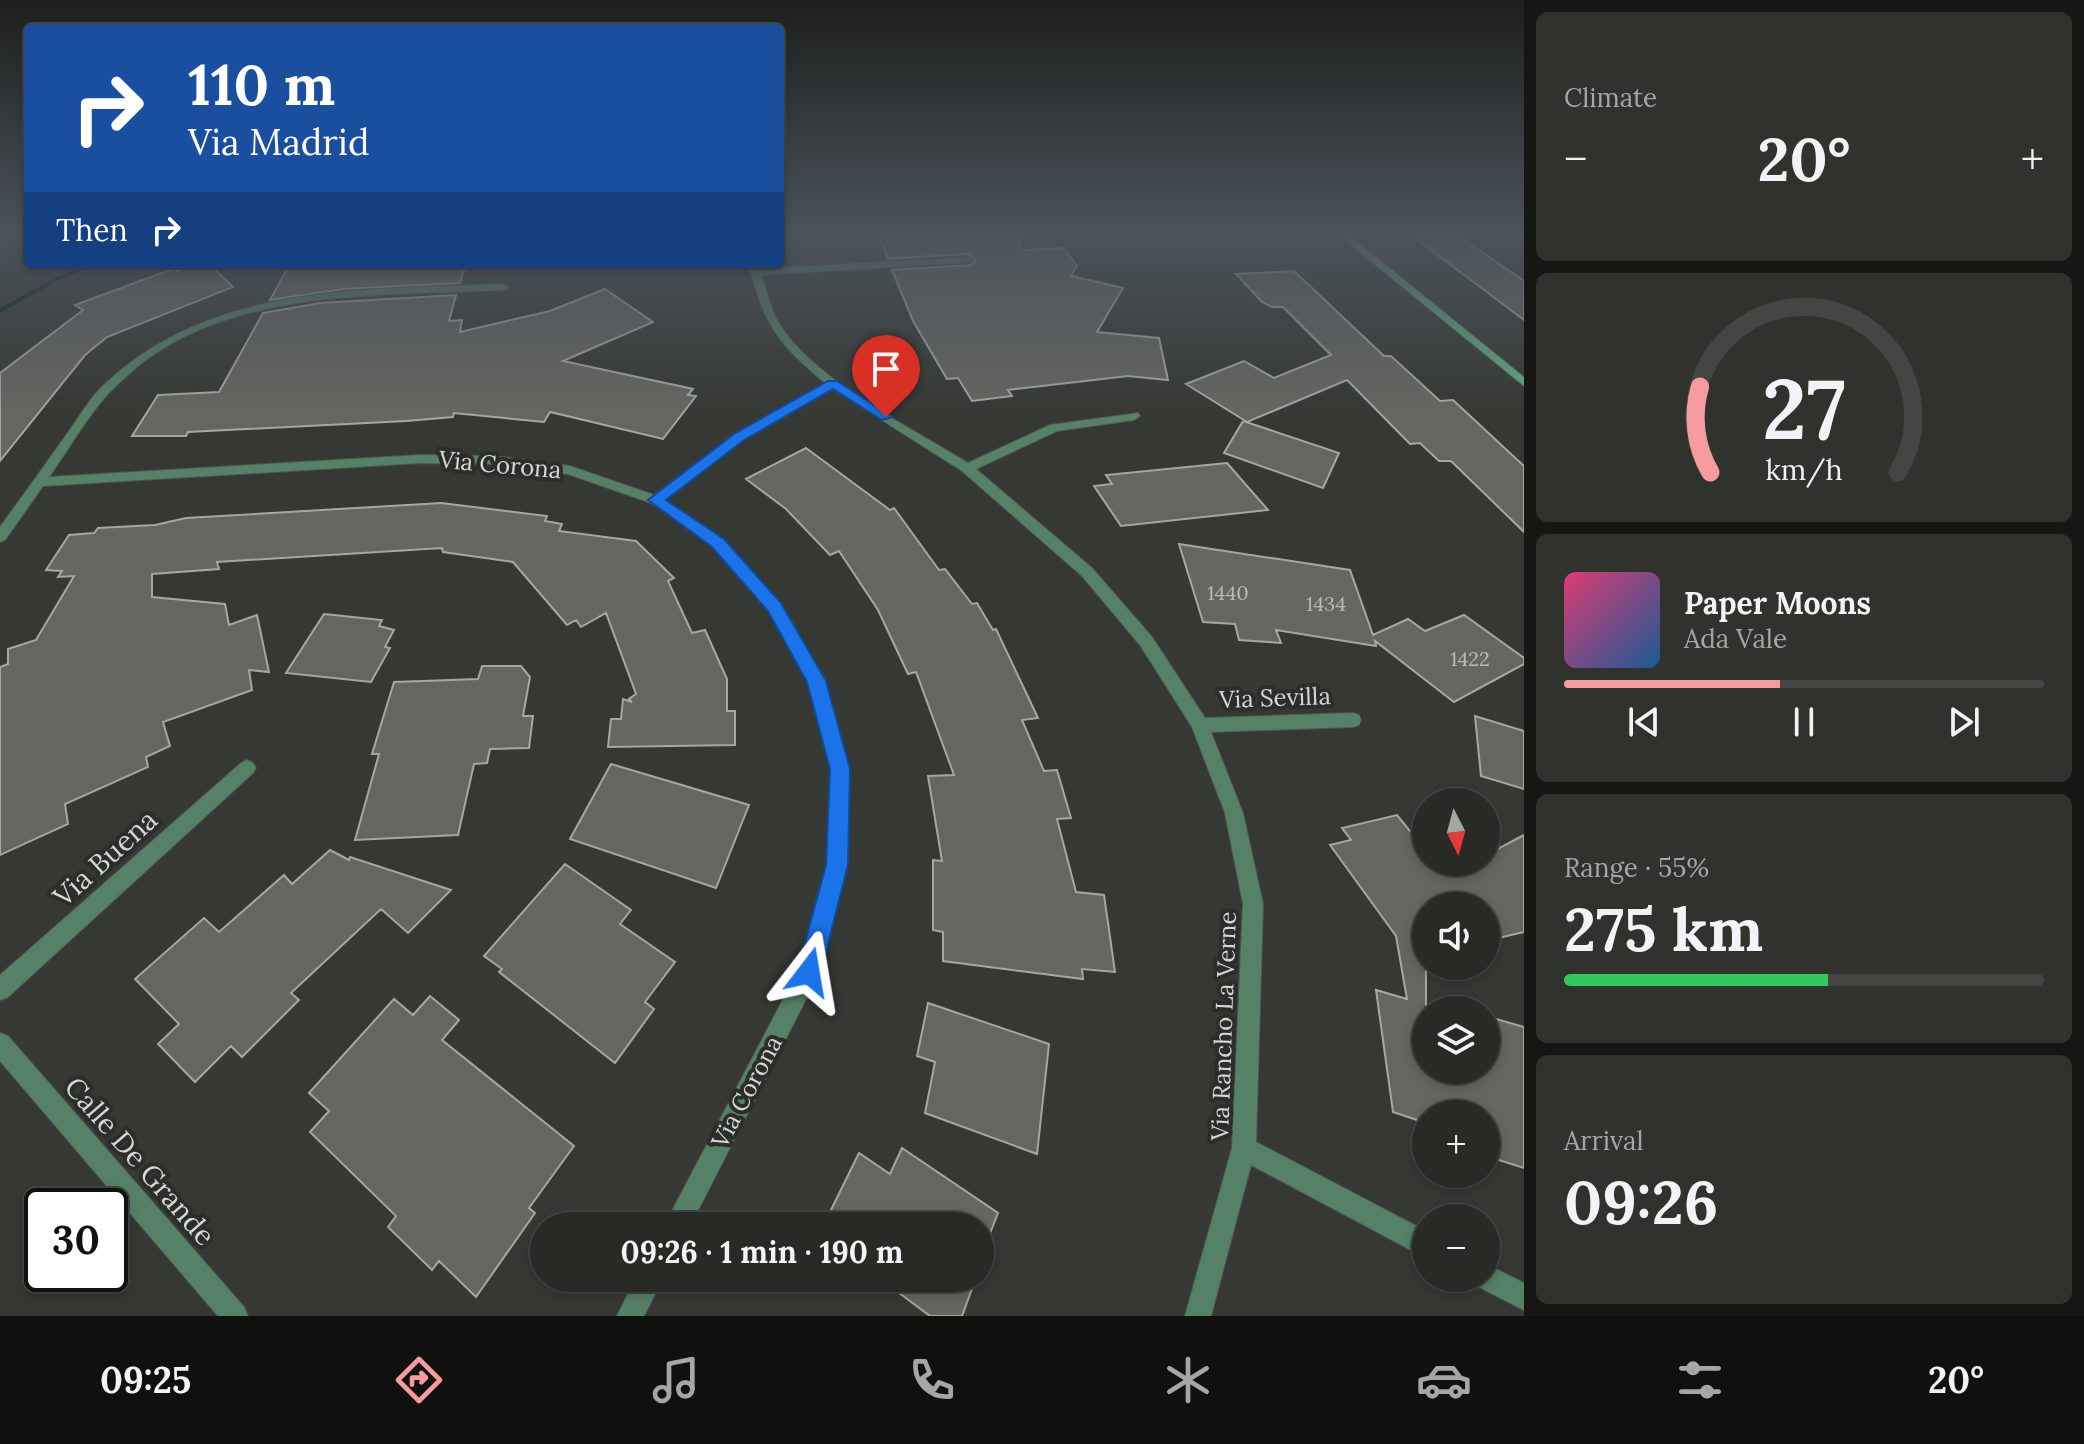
<!DOCTYPE html>
<html lang="en">
<head>
<meta charset="utf-8">
<style>
  :root { --surface:#282a26; --page:#30322e; --text:#f1f3f6; --muted:#a5a7a7; --line:#444643; --accent:#f59b9e }
  body { margin:0; font-family:Lora,serif; background:var(--page); color:var(--text); height:100vh; display:flex; flex-direction:column; font-size:30px; white-space:nowrap }
  * { box-sizing:border-box; margin:0 }
  p { font-size:26px; color:var(--muted) }
  .icon { flex:none; width:44px; height:44px; fill:none; stroke:currentColor; stroke-width:2; stroke-linecap:round; stroke-linejoin:round }
  .map { position:relative; flex:1; overflow:hidden }
  .sheet { display:flex; flex-direction:column; gap:12px; padding:12px; background:#161715; width:560px }
  .sheet>* { flex:none }
  .guide { position:absolute; left:24px; top:24px; width:760px; height:244px; border-radius:8px; box-shadow:0 4px 12px #0003,0 0 0 2px var(--line); background:#1a4fa0; color:#fff; overflow:hidden }
  .needle { width:52px; rotate:174deg }
  .buttons { position:absolute; left:1412px; top:788px; display:grid; gap:16px }
  .buttons a { display:grid; place-items:center; width:88px; height:88px; border-radius:50%; background:var(--surface); box-shadow:0 4px 12px #0003,0 0 0 2px var(--line); font-size:40px }
  .speed { position:absolute; left:24px; top:1188px; display:flex; gap:16px; font-size:40px; font-weight:700; text-align:center }
  .speed>* { display:grid; place-content:center; width:104px; height:104px; border-radius:50%; background:var(--surface); box-shadow:0 4px 12px #0003,0 0 0 2px var(--line); line-height:1 }
  .speed .limit { border:4px solid #111; border-radius:12px; background:#fff; color:#111 }
  .pin { position:absolute; display:grid; place-items:center; width:68px; height:68px; color:#fff; margin:-82px -34px; border-radius:50% 50% 50% 0; rotate:-45deg; box-shadow:0 0 8px #0007 }
  .pin .icon { rotate:45deg }
  .me { position:absolute; width:88px; margin:-44px; rotate:14deg; stroke-linejoin:round; filter:drop-shadow(0 0 6px #0008) }
  .turn { display:flex; align-items:center; gap:28px; height:168px; padding:0 32px; font-size:36px }
  .turn .icon { width:104px; height:104px; stroke-width:2.5 }
  .turn b { display:block; font-size:56px; line-height:68px }
  .then { display:flex; align-items:center; height:76px; padding:0 32px; background:#0003; gap:16px; font-size:30px }
  .big { font-size:60px; font-weight:700; line-height:1.1 }
  .sheet .tile { flex:1; display:flex; flex-direction:column; justify-content:center; gap:12px; min-width:0; padding:0 28px; border-radius:12px; background:var(--page) }
  .sheet .dial { align-items:center; gap:0 }
  .dial svg { height:208px; overflow:visible; fill:none; stroke:var(--line); stroke-width:7; stroke-linecap:round; text-anchor:middle }
  .dial text { fill:var(--text); stroke:none }
  .song { display:flex; align-items:center; gap:24px }
  .cover { width:96px; height:96px; border-radius:12px; background:linear-gradient(135deg,hsl(340 70% 55%),hsl(210 70% 35%)) }
  .played { height:8px; border-radius:4px; background:linear-gradient(90deg,var(--accent) 45%,var(--line) 45%) }
  .keys { display:flex; justify-content:space-around; direction:ltr }
  .heat { display:flex; justify-content:space-between; align-items:center; font-size:44px; direction:ltr }
  .charge { height:12px; border-radius:6px; background:linear-gradient(90deg,#34c759 55%,var(--line) 0) }
  .trip { position:absolute; left:530px; top:1212px; width:464px; height:80px; border-radius:40px; background:var(--surface); box-shadow:0 4px 12px #0003,0 0 0 2px var(--line); font-weight:700; line-height:80px; text-align:center }
  .tabs { display:flex; height:128px; justify-content:space-around; align-items:center; background:#10110f; color:var(--muted) }
  .tabs .icon { width:56px; height:56px }
  .tabs .on { color:var(--accent) }
  .tabs b { font-size:36px; color:var(--text) }
  main { display:flex; flex:1; min-height:0 }
  .map>svg:first-child { display:block }
  .lines { fill:none; stroke-linecap:round; stroke-linejoin:round }
  .stream { fill:#07201c; fill-rule:evenodd }
  .building { fill:#666661; stroke:#a7a7a1; stroke-width:2 }
  .minor-casing { stroke:#525550; stroke-width:2 }
  .secondary-casing { stroke:#525550; stroke-width:2 }
  .minor { fill:#558167; fill-rule:evenodd }
  .secondary { fill:#62ab82; fill-rule:evenodd }
  .route { fill:#1a73e8; stroke:#114b97; stroke-width:2 }
  .labels { text-anchor:middle; stroke-width:8; stroke-linejoin:round; paint-order:stroke }
  .number-label { font-size:20px; fill:#b9bbb7 }
  .street-label { font-size:24px; fill:#d5d7d4; stroke:#2b2e29 }
  .near-street-label { font-size:28px; fill:#d5d7d4; stroke:#2b2e29 }
</style>
</head>
<body>
<main>
<div class="map">
<svg width="1524" height="1316" viewBox="0 0 1524 1316">
  <rect width="100%" height="100%" fill="#353833"/>
  <g class="lines">
    <!-- stream -->
    <path class="stream" d="M88,264h9l-38,16 -59,33v-5l55,-30z"/>
  </g>
  <!-- building -->
  <path class="building" d="M877,232h142l1,18 44,-2 13,18 -6,10 52,12 -26,44 62,6 9,42 -40,-4 -120,14 4,6 -40,5 -14,-23 -11,1 -34,-58 -21,-51 79,-5 5,-5 -8,-6 -80,5z
    M1407,232h46l71,49v39z
    M209,264l24,23 -126,50 -22,18 -85,106v-88l83,-63 -8,-5 100,-37 2,3 12,-4 3,2z
    M290,264h176l-6,19 -116,6 -74,11z
    M1294,271l90,85h7l49,45 13,-1 71,66v66l-73,-71h-12l-19,-18 -10,1 -63,-64 -100,42 -61,-38 58,-23 30,17 57,-23 -48,-48h-11l-10,-5 -26,-28z
    M605,289l48,33 -90,39 130,28 -5,6 8,1 -33,43 -113,-27 -6,10 -90,-9 -1,4 -47,4 -218,11 -2,4h-54l26,-41 61,-3 44,-79 57,-10 136,-8 -7,26 13,-1 -2,12 90,-21z
    M1243,421l96,32 -16,35 -99,-35z
    M806,448l84,62 4,-2 45,62 6,-1 27,35 5,-1 16,27 3,-1 42,89 -16,2 22,51 13,-1 14,48 -14,1 19,73 28,3 11,77 -33,-3 1,10 -140,-18v-29l-10,-2v-70l9,1 -14,-85 26,-1 -38,-103 -8,2 -30,-64 -39,-59 -9,4 -44,-46 -40,-30z
    M1227,463l41,47 -147,16 -27,-40 18,-2 -6,-9z
    M441,503l106,13 -2,5 17,3 -3,7 77,10 38,37 -6,3 24,52 13,-3 22,49v32h8v34l-127,2 3,-28h10l2,-20 9,3 -3,-3 7,-5 -30,-81 -25,14 -5,-7 -9,5 -54,-63 -70,-10 -1,-4 -225,14 2,7 -67,5v23l73,7 4,21 28,-10 12,57 -20,-2 3,20 -89,32 7,24 -24,11 2,10 -83,37 3,20 -68,31v-188l8,-3v-15l28,-9 38,-64 -16,1 4,-6 -16,-1 23,-35 25,-2 4,-5 57,-3 31,-7z
    M1179,544l171,26 23,65 35,-16 17,12 39,-16 60,43v6l-70,38 -79,-61 1,5 -100,-16 5,13 -42,-3 -4,-16 -32,-2z
    M324,614l58,6 -3,6 15,4 -9,17 5,1 -19,34 -85,-9z
    M482,666h39l9,11 -7,39h10l-4,32 -39,1 -3,14 -13,1 -16,71 -103,5 24,-86h-7l22,-72 84,-3z
    M1475,716l49,15v58l-43,-13z
    M611,764l138,41 -33,83 -146,-49z
    M1397,815l29,36v11h9l11,14 26,-14h14v-7l38,-20v97l-38,9v-35h-60v164h60v-54l38,11v141l-38,-12v-42h-60v9l-33,-11 -17,-122 31,9 -11,-63 -66,-91 21,-5 -9,-12z
    M330,850l19,10 1,-3 101,33 -43,43 -27,-24 -90,84 8,7 -57,57 -11,-11 -36,36 -37,-38 21,-20 -44,-45 69,-61 15,14 65,-57 8,9z
    M565,864l66,46 -11,14 55,38 -30,40 9,7 -39,54 -116,-91 3,-3 -18,-13z
    M430,996l29,24 -17,20 132,106 -45,62 6,5 -59,84 -37,-36 -7,9 -44,-43 8,-11 -86,-84 19,-21 -20,-18 85,-94 19,16z
    M928,1003l121,41 -12,110 -112,-41 10,-51 -18,-6z
    M902,1148l96,65 -18,46v-33h-157l36,-73 31,21z
    M879,1278h97l-14,38h-32z"/>
  <g class="lines">
    <!-- minor casing -->
    <g class="minor-casing">
      <path id="minor" d="M968,257l5,3 -2,2 -209,13c5,19 10,40 22,56 41,55 126,96 184,132l82,-38 88,-12 2,3 -6,4 -77,11 -81,38 116,99 60,69 53,81 148,-5 6,2 2,5 -2,5 -6,2 -142,5 32,81 20,91 -7,238 170,89v27l-175,-93 -40,151h-26l47,-168 11,-244 -18,-91 -33,-86 -52,-82 -58,-69 -120,-105 -129,-82 -90,51 -78,60 58,40 57,63 44,78 25,88 -2,96 -27,107 -130,254h-26l135,-257 28,-104 4,-96 -23,-88 -39,-70 -56,-65 -62,-43 -83,-29 -73,-10 -75,-1 -377,23 -38,54 -5,2v-15c24,-33 48,-66 71,-99 11,-15 20,-32 34,-44 107,-101 260,-94 398,-100l5,3 -5,3c-113,5 -257,-1 -353,67 -13,9 -26,21 -37,32 -23,22 -45,62 -64,88l371,-22 75,1 75,10 84,29 81,-61 90,-51c-49,-42 -60,-56 -76,-119h10l1,5z
        M247,760l6,3 3,5 -3,5 -245,224 -8,3v-25l241,-212z
        M0,1033l8,3 236,271 4,9h-30l-218,-255z
        M1486,1264l38,19v27l-47,-24 -4,-8h13z
        M636,1278h27l-19,38h-27z"/>
    </g>
    <!-- secondary casing -->
    <g class="secondary-casing">
      <path id="secondary" d="M1335,232h10l179,145v9z"/>
    </g>
    <!-- minor -->
    <use href="#minor" class="minor"/>
    <!-- secondary -->
    <use href="#secondary" class="secondary"/>
  </g>
  <!-- sky -->
  <linearGradient id="sky" x2="0" y2="1"><stop stop-color="#1d1f1c"/><stop offset="0.56" stop-color="#4b535b"/><stop offset="1" stop-color="#4b535b" stop-opacity="0"/></linearGradient>
  <rect width="1524" height="416" fill="url(#sky)"/>
  <!-- route -->
  <path class="route" d="M828,381h9l56,36 -11,3 -49,-31 -89,51 -78,60 58,39 57,64 45,78 24,88 -2,96 -27,107 -3,8 -9,4 -8,-4 -4,-8 29,-107 4,-96 -23,-87 -39,-71 -56,-64 -64,-47 86,-66z"/>
  <g class="labels">
    <!-- number labels -->
    <g class="number-label">
      <text x="1228" y="600">1440</text>
      <text x="1326" y="611">1434</text>
      <text x="1470" y="666">1422</text>
    </g>
    <!-- street labels -->
    <g class="street-label">
      <text transform="translate(500 465) rotate(5)" y="8">Via Corona</text>
      <text transform="translate(1275 698) rotate(-2)" y="8">Via Sevilla</text>
      <text transform="translate(1224 1026) rotate(-88)" y="8">Via Rancho La Verne</text>
      <text transform="translate(747 1092) rotate(-62)" y="8">Via Corona</text>
    </g>
    <!-- near-street labels -->
    <g class="near-street-label">
      <text transform="translate(105 858) rotate(-42)" y="10">Via Buena</text>
      <text transform="translate(140 1161) rotate(49)" y="10">Calle De Grande</text>
    </g>
  </g>
</svg>
<div class="buttons">
<a><svg class="needle" viewBox="-14 -14 28 28"><path d="M0-13l5 13h-10z" fill="#e53935"/><path d="M0 13l5-13h-10z" fill="#a5a7a7"/></svg></a>
<a><svg class="icon" aria-label="sound" viewBox="0 0 24 24"><path d="M4 9h4l5-4v14l-5-4H4zM17 9q2 3 0 6"/></svg></a>
<a><svg class="icon" aria-label="layers" viewBox="0 0 24 24"><path d="M12 4l9 5-9 5-9-5zM3 14l9 5 9-5"/></svg></a>
<a>+</a>
<a>−</a>
</div>
<div class="speed"><div class="limit">30</div></div>
<div class="pin" style="left:886px;top:417px;background:#d93025"><svg class="icon" aria-label="arrive" viewBox="0 0 24 24"><path d="M6 21V4h12l-3 4 3 4H6"/></svg></div>
<svg class="me" style="left:809px;top:972px" viewBox="-20 -20 40 40"><path d="M0-17L14 15 0 8-14 15z" fill="#1a73e8" stroke="#fff" stroke-width="4"/></svg>
<div class="trip">09:26 · 1 min · 190 m</div>
<div class="guide">
<div class="turn"><svg class="icon" aria-label="right" viewBox="0 0 24 24"><path d="M7 20v-9h11M14 6l5 5-5 5"/></svg><div><b>110 m</b>Via Madrid</div></div>
<div class="then">Then<svg class="icon" aria-label="right" viewBox="0 0 24 24"><path d="M7 20v-9h11M14 6l5 5-5 5"/></svg></div>
</div>
</div>
<section class="sheet">
<div class="tile"><p>Climate</p>
<div class="heat"><a>−</a><b class="big">20°</b><a>+</a></div>
</div>
<div class="tile dial"><svg viewBox="0 0 100 80">
<path d="M14 69A42 42 0 1 1 86 69"/>
<path d="M14 69A42 42 0 0 1 10 36" stroke="#f59b9e"/>
<text x="50" y="56" font-size="32" font-weight="700">27</text>
<text x="50" y="72" font-size="11">km/h</text>
</svg></div>
<div class="tile">
<div class="song"><i class="cover"></i><div><b>Paper Moons</b><p>Ada Vale</p></div></div>
<div class="played"></div>
<div class="keys"><svg class="icon" aria-label="previous" viewBox="0 0 24 24"><path d="M18 5L8 12l10 7zM5 5v14"/></svg><svg class="icon" aria-label="pause" viewBox="0 0 24 24"><path d="M8 5v14M16 5v14"/></svg><svg class="icon" aria-label="next" viewBox="0 0 24 24"><path d="M6 5l10 7-10 7zM19 5v14"/></svg></div>
</div>
<div class="tile"><p>Range · 55%</p><b class="big">275 km</b><div class="charge"></div></div>
<div class="tile"><p>Arrival</p><b class="big">09:26</b></div>
</section>
</main>
<nav class="tabs">
<b>09:25</b>
<svg class="icon on" aria-label="directions" viewBox="0 0 24 24"><path d="M12 3l9 9-9 9-9-9zM9 14v-3h6M13 9l2 2-2 2"/></svg>
<svg class="icon" aria-label="music" viewBox="0 0 24 24"><path d="M9 18V5l10-2v13"/><circle cx="6" cy="18" r="3"/><circle cx="16" cy="16" r="3"/></svg>
<svg class="icon" aria-label="phone" viewBox="0 0 24 24"><path d="M5 4h4l2 5-3 2q2 4 5 5l2-3 5 2v4C11 20 4 13 5 4z"/></svg>
<svg class="icon" aria-label="climate" viewBox="0 0 24 24"><path d="M12 3v18M4 7l16 10M4 17L20 7"/></svg>
<svg class="icon" aria-label="car" viewBox="0 0 24 24"><path d="M5 17H2v-5l4-1 3-4h7l3 4 3 1v5h-3M9 17h6M6 11h13"/><circle cx="7" cy="17" r="2"/><circle cx="17" cy="17" r="2"/></svg>
<svg class="icon" aria-label="filters" viewBox="0 0 24 24"><path d="M4 7h16M4 17h16"/><circle cx="9" cy="7" r="2"/><circle cx="15" cy="17" r="2"/></svg>
<b>20°</b>
</nav>
</body>
</html>
